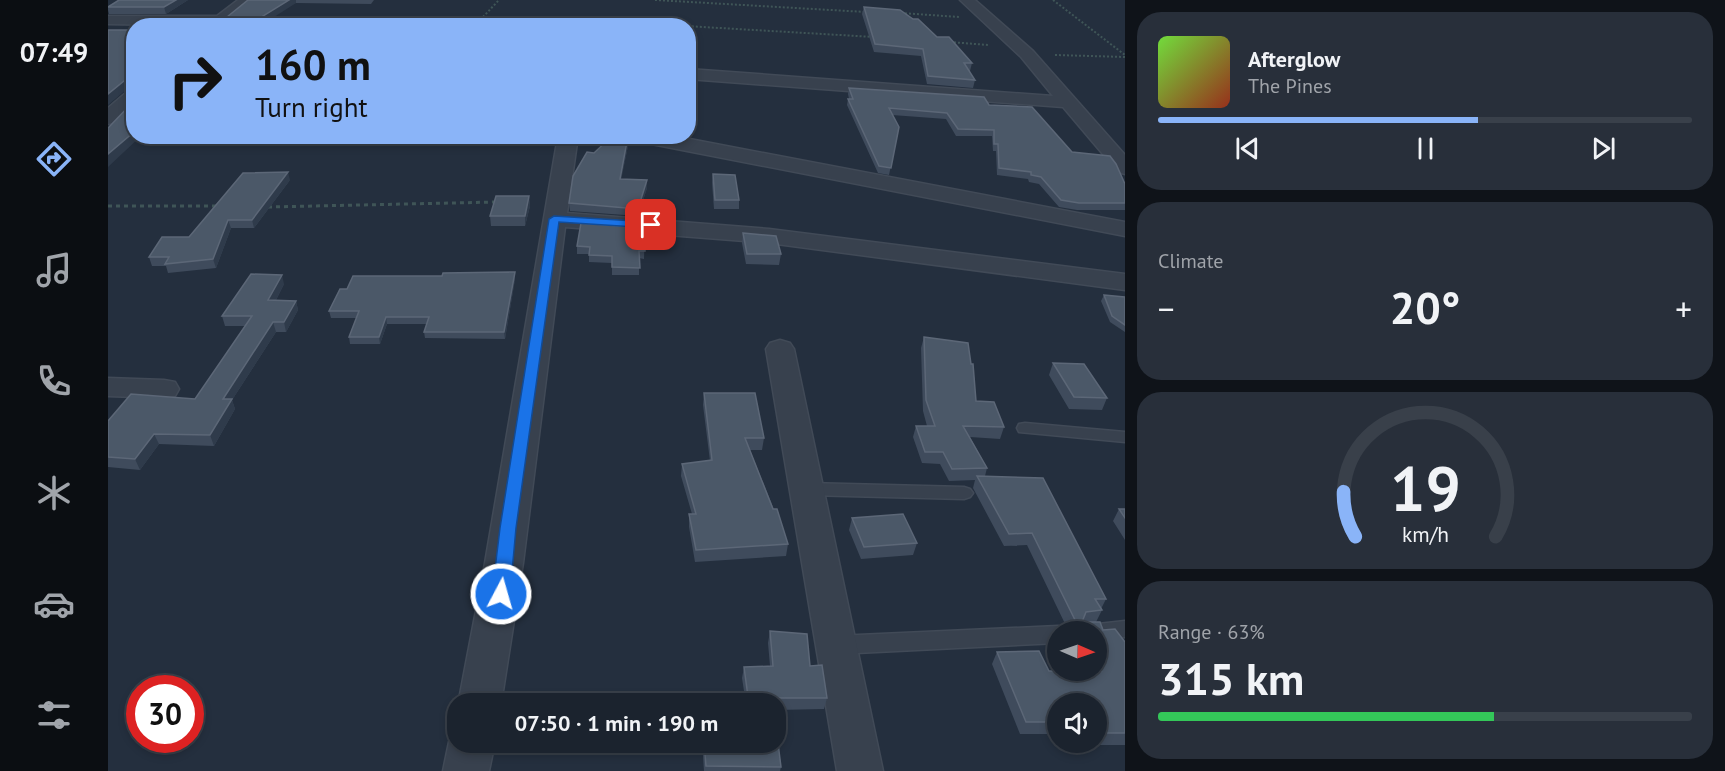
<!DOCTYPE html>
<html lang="en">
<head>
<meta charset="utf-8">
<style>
  :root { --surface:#1b232e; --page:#282f3a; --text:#f1f3f6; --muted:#a0a4aa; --line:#39404a; --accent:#8ab4f8 }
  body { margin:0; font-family:"PT Sans",sans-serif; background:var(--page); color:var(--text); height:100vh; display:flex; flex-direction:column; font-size:22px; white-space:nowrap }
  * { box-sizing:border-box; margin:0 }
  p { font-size:20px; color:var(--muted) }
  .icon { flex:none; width:33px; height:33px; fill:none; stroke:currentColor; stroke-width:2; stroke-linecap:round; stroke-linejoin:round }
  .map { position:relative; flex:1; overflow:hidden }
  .details { display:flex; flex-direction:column; gap:12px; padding:12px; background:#0f1319; width:600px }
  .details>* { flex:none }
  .top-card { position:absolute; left:18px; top:18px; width:570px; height:126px; border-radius:24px; box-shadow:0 3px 9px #0003,0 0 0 2px var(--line); background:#8ab4f8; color:#111; overflow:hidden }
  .needle { width:39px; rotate:92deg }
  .controls { position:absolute; left:939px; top:621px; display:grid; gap:12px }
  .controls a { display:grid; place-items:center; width:60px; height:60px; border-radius:50%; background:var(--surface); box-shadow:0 3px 9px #0003,0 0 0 2px var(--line); font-size:30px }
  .speed { position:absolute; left:18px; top:675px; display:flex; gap:12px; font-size:30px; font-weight:700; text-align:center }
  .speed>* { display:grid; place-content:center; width:78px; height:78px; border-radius:50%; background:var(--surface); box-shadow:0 3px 9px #0003,0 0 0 2px var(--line); line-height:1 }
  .speed .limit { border:9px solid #d22; background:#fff; color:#111 }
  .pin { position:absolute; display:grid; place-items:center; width:51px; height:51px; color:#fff; margin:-26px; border-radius:12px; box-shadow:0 3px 9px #0006 }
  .me { position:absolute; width:66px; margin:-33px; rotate:6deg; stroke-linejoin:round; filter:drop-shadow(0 0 4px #0008) }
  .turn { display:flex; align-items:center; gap:21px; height:126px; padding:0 30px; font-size:27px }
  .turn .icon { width:78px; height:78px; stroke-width:2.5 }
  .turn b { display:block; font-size:42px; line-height:51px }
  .big { font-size:45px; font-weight:600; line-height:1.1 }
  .details .widget { flex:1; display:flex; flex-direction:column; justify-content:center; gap:9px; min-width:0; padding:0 21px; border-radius:24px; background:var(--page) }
  .details .dial { align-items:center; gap:0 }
  .dial svg { height:156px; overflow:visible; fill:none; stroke:var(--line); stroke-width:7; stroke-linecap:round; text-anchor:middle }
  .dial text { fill:var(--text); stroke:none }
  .song { display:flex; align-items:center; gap:18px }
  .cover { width:72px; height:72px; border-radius:9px; background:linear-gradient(135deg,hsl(100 70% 55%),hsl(10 70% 35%)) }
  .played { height:6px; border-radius:3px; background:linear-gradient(90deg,var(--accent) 60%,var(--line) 60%) }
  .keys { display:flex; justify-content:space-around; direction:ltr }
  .heat { display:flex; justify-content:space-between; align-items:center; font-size:33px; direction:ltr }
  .charge { height:9px; border-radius:4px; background:linear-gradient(90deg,#34c759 63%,var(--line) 0) }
  .trip { position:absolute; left:339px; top:693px; width:339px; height:60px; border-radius:24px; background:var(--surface); box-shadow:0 3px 9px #0003,0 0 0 2px var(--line); font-weight:600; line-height:60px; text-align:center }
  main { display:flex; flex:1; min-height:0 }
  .tabs { display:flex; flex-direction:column; width:108px; justify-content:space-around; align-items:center; background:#0b0e12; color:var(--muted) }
  .tabs .icon { width:42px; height:42px }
  .tabs .active { color:var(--accent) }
  .tabs b { font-size:27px; color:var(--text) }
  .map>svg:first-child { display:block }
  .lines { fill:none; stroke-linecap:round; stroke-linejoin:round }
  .lane-casing { stroke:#414a57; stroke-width:3 }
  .street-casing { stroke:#414a57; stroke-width:3 }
  .path-far1 { stroke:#3f5557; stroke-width:2; stroke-dasharray:2 2; stroke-linecap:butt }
  .path { stroke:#3f5557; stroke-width:3; stroke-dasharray:4 4; stroke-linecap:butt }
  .lane { fill:#38414e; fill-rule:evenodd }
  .street { fill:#38414e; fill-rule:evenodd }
  .wall { fill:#3f4b5c }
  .shaded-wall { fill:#2f3b4b }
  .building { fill:#4b5868; stroke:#5c6777; stroke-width:1.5 }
  .route { fill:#1a73e8; stroke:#114b97; stroke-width:1.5 }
</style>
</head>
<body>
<main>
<nav class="tabs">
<b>07:49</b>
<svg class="icon active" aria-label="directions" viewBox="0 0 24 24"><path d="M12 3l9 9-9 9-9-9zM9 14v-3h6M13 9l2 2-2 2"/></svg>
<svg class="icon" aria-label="music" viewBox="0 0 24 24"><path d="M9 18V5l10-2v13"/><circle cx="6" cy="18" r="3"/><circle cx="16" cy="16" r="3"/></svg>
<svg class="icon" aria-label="phone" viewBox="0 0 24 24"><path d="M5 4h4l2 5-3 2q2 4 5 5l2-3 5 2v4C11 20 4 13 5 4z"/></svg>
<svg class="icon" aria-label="climate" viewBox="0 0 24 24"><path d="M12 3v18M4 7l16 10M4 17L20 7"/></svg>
<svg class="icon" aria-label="car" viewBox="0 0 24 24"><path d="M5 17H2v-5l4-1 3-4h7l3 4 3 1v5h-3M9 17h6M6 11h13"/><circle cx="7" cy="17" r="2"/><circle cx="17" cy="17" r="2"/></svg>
<svg class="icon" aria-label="filters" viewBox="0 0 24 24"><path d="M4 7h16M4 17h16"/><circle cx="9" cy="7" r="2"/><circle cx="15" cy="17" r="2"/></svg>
</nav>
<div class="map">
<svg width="1017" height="771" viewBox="0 0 1017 771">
  <rect width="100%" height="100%" fill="#242f3e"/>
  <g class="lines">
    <!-- lane casing -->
    <g class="lane-casing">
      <path id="lane" d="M917,423l100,9v10l-106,-10 -2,-4 2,-4z
        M699,483l157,4 6,2 3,4 -3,4 -6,2 -157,-4 -6,-2 -3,-4 3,-4z
        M1017,621v16l-29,3v-8h-19l3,-6z
        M950,626l7,2 2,4h-9v11l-222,11 -7,-3 -3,-6 3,-6 7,-3z"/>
    </g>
    <!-- street casing -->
    <g class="street-casing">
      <path id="street" d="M130,0h16l-32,26 -114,-2v-8h109z
        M852,0h15l58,51 92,104v19l-7,-2 -55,-65 -375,-28v-10l365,27 -32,-39z
        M26,90v15l-19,17 -7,2v-16l20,-17z
        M450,136h20l-11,77 202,16 356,45v16l-356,-47 -204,-16 -42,336 -22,141 -43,1 27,-142z
        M524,136h42l451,86v14l-484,-94 -7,-2z
        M672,340l10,3 4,6 89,422h-46l-71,-422 4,-6z
        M0,378l56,2 11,2 4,7 -4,7 -11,2 -56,-2z
        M348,727l2,15h37l-6,29h-46l6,-29z"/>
    </g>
    <!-- path-far1 -->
    <path class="path-far1" d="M547,0l211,12
      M945,0l72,55
      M793,13l58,4
      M375,17l16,-17
      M492,21l274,16
      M149,25l194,-1
      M842,42l38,3
      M947,55l70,2
      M386,202h3"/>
    <!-- path -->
    <path class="path" d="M0,206h110
      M160,207l229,-5"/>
    <!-- lane -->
    <use href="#lane" class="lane"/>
    <!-- street -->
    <use href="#street" class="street"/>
  </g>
  <!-- wall -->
  <path class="wall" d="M80,0l-22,14h-57l-1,-4v-3z
    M140,0h126l-3,4 -75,-1 -74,18z
    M756,7l73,30 35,26 -2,8h-1l6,9 -2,8 -46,-4 -6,-28 -47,-4 -12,-38z
    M741,88l140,17 83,47 53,32v26h-48l-18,-3 -20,-23 -10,-2 -1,-3 -31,-4 -1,-24h-3l-1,-15h-36l-10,-17 -54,-4 7,12 -10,48 -11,-2 -31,-68 1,-6h1l-1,-5z
    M504,136h18l-9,43 26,9 -9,28 -68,-5 -1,-8 25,-50z
    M605,174l26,26v9h-25l-2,-26z
    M182,180l-36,48h-23l-15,40 -48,5 -2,-7h-14l-3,-9 40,-20z
    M421,196l1,10 -5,20h-34l-1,-10z
    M537,228l-1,31 -5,-1v17h-27v-12l-23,-1v-8h-12v-8z
    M635,233l38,21 -2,11 -33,-1 -4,-21z
    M407,279l-10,60 -80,-1 -1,-6 3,-8h-40l-7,20h-30l-1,-7 8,-19h-26l-2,-7z
    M176,284l-8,16 20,1 2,9 -12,22h-10l-44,68 3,9 -21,37 -55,-2 -19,26 -32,-3v-46l87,-22 50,-73h-20l-3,-10z
    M996,295l21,2v35l-15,-10 -9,-21z
    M816,337l52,64 28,26 -4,12 -30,-2 17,31 -2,8 121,123 -5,10 1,1 -6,12 7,8 22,12v103h-40l-1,-3h12v-38h-38v30h-38l-28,-70 5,-12 52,19 47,-1v-38h-27l-42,-87 -23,1 -31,-58 2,-8 -26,1 -9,-17 -18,-1 -9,-26 3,-11h11l-4,-15 -2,-63z
    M945,363l54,35 -5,12 -33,-1 -20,-34z
    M596,393l60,45 -2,12h-12l38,94 -2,12 -91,6 -6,-35v-13h3l-11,-38 1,-12 28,-3 -7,-56z
    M1011,509h6v31l-12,-19z
    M744,518l65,25 -4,12 -52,4 -12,-29z
    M662,631l40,35 17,32 -3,11 -48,1v-6h-30l-4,-26 2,-11 26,-1 -2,-23z
    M594,742h74l5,25 -1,4h-76z"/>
  <!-- shaded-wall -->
  <path class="shaded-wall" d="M68,0h12l-22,14 -2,-7z
    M181,0h7v3l-36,23h-13z
    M25,80l1,8 -7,1 -19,16v-11l16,-13z
    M26,132v4h7l-33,31v-13z
    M520,136h2l-10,50v-7z
    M180,172l2,8 -36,48 -2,-8z
    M539,180v8l-9,28v-7z
    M421,196l1,10 -5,20v-10z
    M120,220l3,8 -15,40 -3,-9z
    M407,272v7l-10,60 -1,-7z
    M174,275l2,9 -13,26 -3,-10z
    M188,301l2,9 -12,22 -2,-10z
    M278,317l1,7 -7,20 -1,-7z
    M165,322l3,10 -44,68 3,9 -21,37 -4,-11 13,-36z
    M46,434l5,10 -19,26 -5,-11z"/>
  <!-- building -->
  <path class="building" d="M11,0h57l-12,7h-56z
    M140,0h41l-42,26h-40l6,-5h9z
    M756,7l36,3 13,9h5l19,18h12l23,26h-8l11,17 -47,-4 -5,-27 -48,-5z
    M0,30h26v102l-26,22v-26l23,-24h-5l7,-7v-17l-9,1 -16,13z
    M741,88l135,9 5,8 43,2 40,45 38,4 6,8 9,20v19h-46l-18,-3 -20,-23 -10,-2v-3l-32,-4 -1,-24h-4v-14l-36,-1 -11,-16 -58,-5 10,19 -8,41 -12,-2 -31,-67h5z
    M504,136h16l-8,43 27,1 -9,29 -69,-6 4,-27 14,-24 7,1z
    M180,172l-36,48h-24l-15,39 -48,5 4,-7h-20l13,-20h27l54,-64z
    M605,174l22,1 4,25h-24z
    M388,196h33l-4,20h-35z
    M473,223l64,5v23h-6l1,17 -28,-1v-11l-23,-1 1,-8 -13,-1z
    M635,233l33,3 5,18h-34z
    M407,272l-11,60h-80l5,-15h-43l-7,20h-30l10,-26h-30l11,-22h7l6,-13h89l1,-3z
    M143,274l31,1 -14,25 28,1 -12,21h-11l-50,77h9l-22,36 -56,-1 -19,25 -27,-2v-36l23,-27 64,5 57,-83h-30z
    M996,295l21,2v28l-13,-9z
    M816,337l44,6 3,21h2l3,37 18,1 10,25 -41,-1 24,42 -35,1 -9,-17h-18l-9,-26h19l-9,-26z
    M945,363l31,1 23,34 -33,-1z
    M596,393h51l9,45h-19l28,71h4l11,35 -92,6 -7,-36h7l-14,-50 30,-4z
    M869,476l66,2 63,121h-11l7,11 -16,2 -4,10h18l3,8 12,-1 10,13v91h-29v-29h-38v18h-32l-29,-70 42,-1 10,20h52l-5,-6v-33h-15l-49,-99 -23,1z
    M1011,509h6v9z
    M795,514l14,29 -53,4 -12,-29z
    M662,631l37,3 3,32 12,-1 5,33h-55v6h-23l-5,-37 29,-1z
    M668,727l5,40 -75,-1 -2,-24h72z"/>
  <!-- route -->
  <path class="route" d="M446,216l97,6 5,3 -5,3 -92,-6 -43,306 -6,66 -3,5 -6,2 -6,-2 -3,-5 8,-66 49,-309z"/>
</svg>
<div class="controls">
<a><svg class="needle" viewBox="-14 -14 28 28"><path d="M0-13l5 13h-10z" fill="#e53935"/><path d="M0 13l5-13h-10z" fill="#a0a4aa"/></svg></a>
<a><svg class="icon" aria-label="sound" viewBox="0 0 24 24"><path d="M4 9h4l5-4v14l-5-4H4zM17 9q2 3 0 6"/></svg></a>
</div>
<div class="speed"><div class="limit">30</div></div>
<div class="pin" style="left:543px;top:225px;background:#d93025"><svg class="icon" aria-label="arrive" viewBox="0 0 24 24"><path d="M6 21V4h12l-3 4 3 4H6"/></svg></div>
<svg class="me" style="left:393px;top:594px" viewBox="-20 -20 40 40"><circle r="17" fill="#1a73e8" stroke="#fff" stroke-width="3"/><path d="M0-11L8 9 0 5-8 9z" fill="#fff"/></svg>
<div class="trip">07:50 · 1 min · 190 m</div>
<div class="top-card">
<div class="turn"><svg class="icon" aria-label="right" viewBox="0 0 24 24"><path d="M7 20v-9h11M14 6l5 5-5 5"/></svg><div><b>160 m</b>Turn right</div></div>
</div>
</div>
<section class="details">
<div class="widget">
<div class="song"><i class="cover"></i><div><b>Afterglow</b><p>The Pines</p></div></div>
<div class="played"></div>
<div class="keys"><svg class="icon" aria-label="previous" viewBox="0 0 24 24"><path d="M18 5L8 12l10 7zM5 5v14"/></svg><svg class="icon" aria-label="pause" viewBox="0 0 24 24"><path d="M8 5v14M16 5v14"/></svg><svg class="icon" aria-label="next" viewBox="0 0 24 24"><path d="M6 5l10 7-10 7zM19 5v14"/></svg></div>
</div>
<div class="widget"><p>Climate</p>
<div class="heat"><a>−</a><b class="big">20°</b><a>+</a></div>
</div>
<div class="widget dial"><svg viewBox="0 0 100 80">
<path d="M14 69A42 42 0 1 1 86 69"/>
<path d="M14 69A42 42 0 0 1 8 46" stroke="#8ab4f8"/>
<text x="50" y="56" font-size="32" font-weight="700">19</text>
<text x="50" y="72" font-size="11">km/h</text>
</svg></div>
<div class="widget"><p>Range · 63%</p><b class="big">315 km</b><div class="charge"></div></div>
</section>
</main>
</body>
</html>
